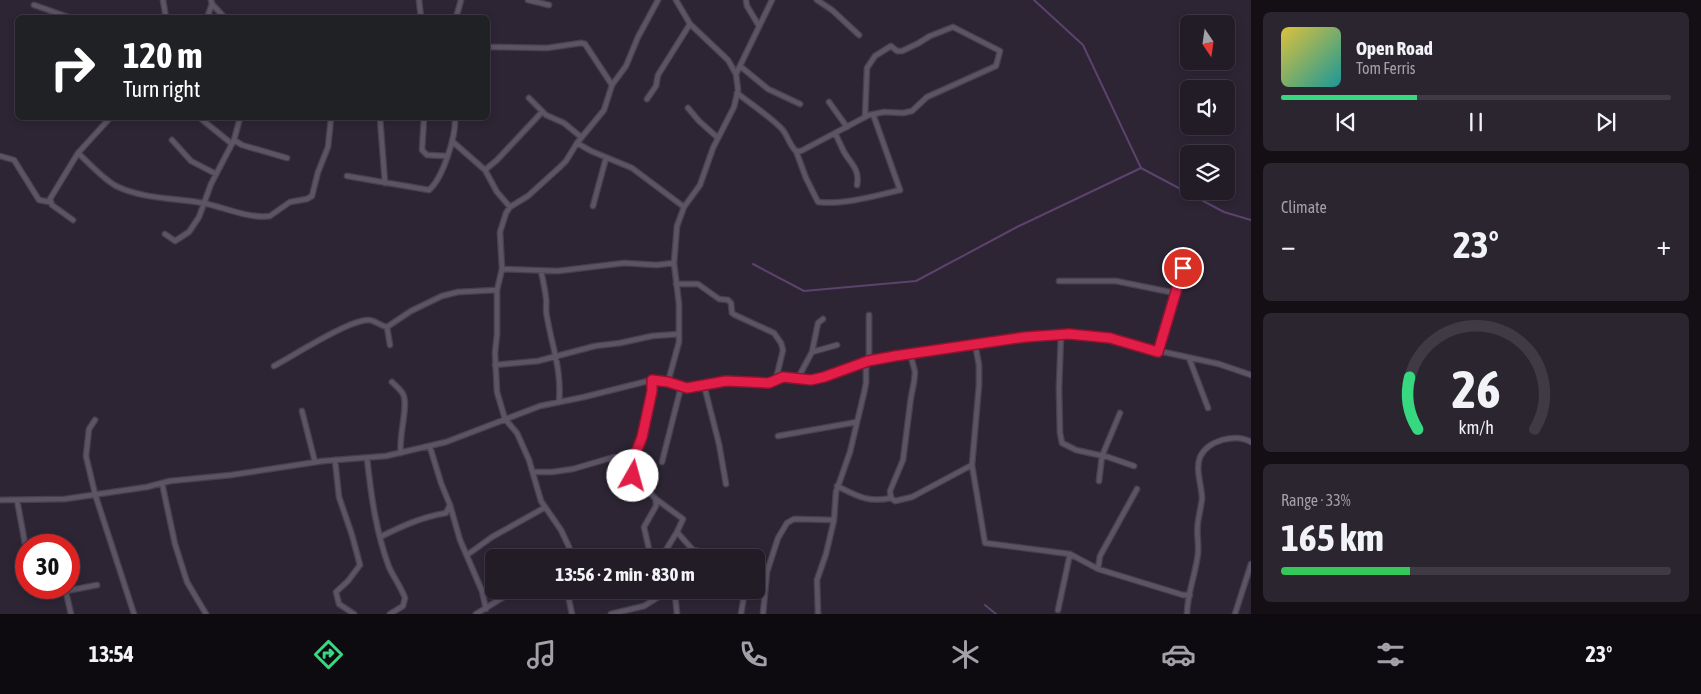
<!DOCTYPE html>
<html lang="en">
<head>
<meta charset="utf-8">
<style>
  :root { --surface:#221c27; --page:#2a252f; --text:#f1f3f6; --muted:#a2a1a7; --line:#3f3a44; --accent:#36d880 }
  body { margin:0; font-family:"Asap Condensed",sans-serif; background:var(--page); color:var(--text); height:100vh; display:flex; flex-direction:column; font-size:19px; white-space:nowrap }
  * { box-sizing:border-box; margin:0 }
  p { font-size:16px; color:var(--muted) }
  .icon { flex:none; width:28px; height:28px; fill:none; stroke:currentColor; stroke-width:2; stroke-linecap:round; stroke-linejoin:round }
  .map { position:relative; flex:1; overflow:hidden }
  .drawer { display:flex; flex-direction:column; gap:12px; padding:12px; background:#130f15; width:450px }
  .drawer>* { flex:none }
  .guide { position:absolute; left:15px; top:15px; width:475px; height:105px; border-radius:8px; box-shadow:0 2px 8px #0003,0 0 0 1px var(--line); background:#202124; color:#fff; overflow:hidden }
  .needle { width:32px; rotate:167deg }
  .buttons { position:absolute; left:1180px; top:15px; display:grid; gap:10px }
  .buttons a { display:grid; place-items:center; width:55px; height:55px; border-radius:8px; background:var(--surface); box-shadow:0 2px 8px #0003,0 0 0 1px var(--line); font-size:25px }
  .speed { position:absolute; left:15px; top:534px; display:flex; gap:10px; font-size:25px; font-weight:700; text-align:center }
  .speed>* { display:grid; place-content:center; width:65px; height:65px; border-radius:50%; background:var(--surface); box-shadow:0 2px 8px #0003,0 0 0 1px var(--line); line-height:1 }
  .speed .limit { border:8px solid #d22; background:#fff; color:#111 }
  .pin { position:absolute; display:grid; place-items:center; width:42px; height:42px; color:#fff; margin:-21px; border:2px solid #fff; border-radius:50%; box-shadow:0 1px 5px #0007 }
  .me { position:absolute; width:55px; margin:-28px; rotate:7deg; stroke-linejoin:round; filter:drop-shadow(0 0 4px #0008) }
  .turn { display:flex; align-items:center; gap:18px; height:105px; padding:0 25px; font-size:22px }
  .turn .icon { width:65px; height:65px; stroke-width:2.5 }
  .turn b { display:block; font-size:35px; line-height:42px }
  .big { font-size:38px; font-weight:700; line-height:1.1 }
  .drawer .tile { flex:1; display:flex; flex-direction:column; justify-content:center; gap:8px; min-width:0; padding:0 18px; border-radius:8px; background:var(--page) }
  .drawer .dial { align-items:center; gap:0 }
  .dial svg { height:130px; overflow:visible; fill:none; stroke:var(--line); stroke-width:7; stroke-linecap:round; text-anchor:middle }
  .dial text { fill:var(--text); stroke:none }
  .song { display:flex; align-items:center; gap:15px }
  .cover { width:60px; height:60px; border-radius:8px; background:linear-gradient(135deg,hsl(50 70% 55%),hsl(180 70% 35%)) }
  .played { height:5px; border-radius:2px; background:linear-gradient(90deg,var(--accent) 35%,var(--line) 35%) }
  .keys { display:flex; justify-content:space-around; direction:ltr }
  .heat { display:flex; justify-content:space-between; align-items:center; font-size:28px; direction:ltr }
  .charge { height:8px; border-radius:4px; background:linear-gradient(90deg,#34c759 33%,var(--line) 0) }
  .trip { position:absolute; left:485px; top:549px; width:280px; height:50px; border-radius:8px; background:var(--surface); box-shadow:0 2px 8px #0003,0 0 0 1px var(--line); font-weight:700; line-height:50px; text-align:center }
  .dock { display:flex; height:80px; justify-content:space-around; align-items:center; background:#0e0b10; color:var(--muted) }
  .dock .icon { width:35px; height:35px }
  .dock .on { color:var(--accent) }
  .dock b { font-size:22px; color:var(--text) }
  main { display:flex; flex:1; min-height:0 }
  .map>svg:first-child { display:block }
  .lines { fill:none; stroke-linecap:round; stroke-linejoin:round }
  .stream { stroke:#5c426c; stroke-width:2 }
  .street-casing { stroke:#46404d; stroke-width:7 }
  .street { stroke:#5c5365; stroke-width:4.5 }
  .route-casing { stroke:#92132f; stroke-width:12 }
  .route { stroke:#e11d48; stroke-width:9 }
</style>
</head>
<body>
<main>
<div class="map">
<svg width="1251" height="614" viewBox="0 0 1251 614">
  <rect width="100%" height="100%" fill="#2d2534"/>
  <g class="lines">
    <!-- stream -->
    <path class="stream" d="M1034,0l49,45 58,123 83,44 27,8
      M753,264l51,27 112,-10 101,-54 124,-59
      M985,605l11,9"/>
    <!-- street casing -->
    <g class="street-casing">
      <path id="street" d="M163,0l3,18
        M211,0l1,4 13,14
        M419,0l2,18
        M528,0l21,5
        M746,0l1,6 12,20
        M817,0l15,10 27,25
        M34,5l37,13
        M207,18l5,-14
        M456,18l5,-18
        M488,47l59,1 34,-5 4,1 27,41
        M740,66l28,23 32,15
        M736,74l36,-74
        M737,93c15,12 31,22 44,35 7,7 8,17 15,23h5l68,-36 15,-3 19,1 9,-2 15,-14 69,-31 4,-15 -47,-24 -23,9 -13,8 -15,7h-5l-6,-5 -16,10 -8,12 -2,49
        M529,98l17,17 18,8 17,14
        M647,99l9,-13 2,-11 32,-51
        M829,102l18,25
        M688,108l11,13 19,17
        M200,118l32,26
        M380,118l5,65
        M424,118l-2,32 5,5 20,1
        M835,133c3,6 6,13 9,19 7,12 16,17 13,33
        M172,140l19,21 25,13
        M234,140l8,5 45,13
        M453,142l32,28 12,22 13,15
        M577,143l14,8 41,17 52,39
        M796,151l10,27 12,24c25,3 57,-6 82,-12l-27,-76
        M78,153c12,11 24,25 38,33 27,13 58,12 87,17 21,4 45,16 67,13l20,-14 17,-3 5,-3 6,-24 10,-25 3,-29
        M0,156l14,4 25,40 11,2
        M485,170l12,-10 45,-48
        M347,176l82,14c14,-12 27,-54 26,-72
        M593,206l13,-48
        M73,220l-21,-15 -2,-6 28,-46 32,-35
        M165,234l10,7 14,-9 10,-15 12,-33 23,-44 6,-22
        M502,269l56,2 66,-8 33,2 17,-2
        M541,271c2,9 4,18 5,27 1,6 -1,13 1,19 5,29 15,54 12,84
        M1059,281h57l59,12
        M676,284h22l21,15 9,1 3,3 1,10 3,2 39,18 7,10 2,7 -7,29
        M1061,335l-2,53 1,45 2,10 14,7 32,7 26,9
        M975,344l4,21v20l-7,80 13,78 85,11 28,15 85,26h7
        M390,345l-3,-18 24,-16 31,-15 16,-4 39,-2
        M1159,351l24,-83
        M812,352l6,-29 5,-4
        M910,353l5,19 -1,10 -3,15 -8,63 -13,31 1,7 4,3 17,-4 60,-32
        M1189,358l19,50
        M869,361v-46
        M495,365l43,-4 57,-15 25,-3 32,-7 27,-2
        M274,366c19,-10 76,-47 95,-46 5,0 12,6 18,7
        M798,378l14,-26 25,-7
        M392,382c4,4 8,7 11,12 6,12 -5,43 -2,59
        M668,382l11,-40v-38l-5,-41 3,-37 7,-19 16,-22 13,-37 21,-41 4,-17 -2,-16 -8,-14 -38,-36 -14,-24
        M704,385l15,59 7,40
        M302,411l13,51
        M95,420l-6,9 -3,27 9,38 39,120
        M778,436l79,-14
        M367,458c4,37 9,74 22,109 5,11 12,20 16,31l-2,8 -13,8
        M335,460l4,37 13,38 8,30 -12,16 -12,11 3,12 15,10
        M662,462l19,-75
        M533,472h19l21,-3 41,-12 18,6
        M1099,481l3,-25 18,-43
        M162,483l13,61 12,38 19,32
        M837,486c20,10 31,17 54,12
        M656,499l27,20 -6,13 -16,26
        M0,500l65,-1 82,-12 23,-6 61,-6 92,-14 63,-5 60,-14 94,-36 44,-9 68,-17 35,8 39,-7 43,2 14,-6 28,3 13,-3 45,-16 26,-5 130,-19 44,-3 40,4 50,13 60,13 32,11
        M17,500l9,49
        M450,505l10,35 22,51 4,18
        M677,532l16,18 15,3 9,5
        M380,537c22,-11 42,-20 66,-24l4,-8 -9,-22 -11,-36
        M467,555l25,-18 52,-29
        M571,558l-2,-11 -8,-17 -20,-29 -12,-41 -12,-27 -12,-14 -8,-27 -2,-39 2,-19v-44l5,-21 -2,-37 6,-19 4,-6 18,-11 32,-29 6,-6 11,-18 27,-33 8,-25 14,-19 12,-29 20,-37
        M602,558l48,-2
        M651,558l-7,-31 12,-21v-4l-1,-4 -18,-18 -5,-8 1,-13 9,-22 10,-46v-11
        M1098,569l2,-13 37,-67
        M65,588l6,26
        M568,590v5l4,19
        M667,590l8,5 2,19
        M66,591l31,-6
        M1058,610l12,-56
        M476,614l39,-24
        M611,614l33,-8 24,-15
        M741,614l4,-24
        M763,614l4,-42 11,-34 9,-15 7,-4 40,1
        M818,614l-1,-34 9,-26 8,-34 2,-28 14,-40 14,-59 2,-10v-20
        M1187,614c0,-20 9,-41 11,-61 1,-10 -2,-21 0,-31 1,-8 3,-15 4,-23 0,-14 -7,-28 -2,-42 8,-17 36,-24 51,-15
        M1235,614l16,-50"/>
    </g>
    <!-- street -->
    <use href="#street" class="street"/>
  </g>
  <g class="lines">
    <!-- route casing -->
    <g class="route-casing">
      <path id="route" d="M633,476l-1,-13 10,-26 10,-46v-11l16,2 19,6 39,-7 43,2 14,-6 28,3 13,-3 44,-16 27,-5 130,-19 44,-3 41,4 48,14 25,-84"/>
    </g>
    <!-- route -->
    <use href="#route" class="route"/>
  </g>
</svg>
<div class="buttons">
<a><svg class="needle" viewBox="-14 -14 28 28"><path d="M0-13l5 13h-10z" fill="#e53935"/><path d="M0 13l5-13h-10z" fill="#a2a1a7"/></svg></a>
<a><svg class="icon" aria-label="sound" viewBox="0 0 24 24"><path d="M4 9h4l5-4v14l-5-4H4zM17 9q2 3 0 6"/></svg></a>
<a><svg class="icon" aria-label="layers" viewBox="0 0 24 24"><path d="M12 4l9 5-9 5-9-5zM3 14l9 5 9-5"/></svg></a>
</div>
<div class="speed"><div class="limit">30</div></div>
<div class="pin" style="left:1183px;top:268px;background:#d93025"><svg class="icon" aria-label="arrive" viewBox="0 0 24 24"><path d="M6 21V4h12l-3 4 3 4H6"/></svg></div>
<svg class="me" style="left:633px;top:476px" viewBox="-20 -20 40 40"><circle r="19" fill="#fff"/><path d="M0-13L10 11 0 6-10 11z" fill="#e11d48"/></svg>
<div class="trip">13:56 · 2 min · 830 m</div>
<div class="guide">
<div class="turn"><svg class="icon" aria-label="right" viewBox="0 0 24 24"><path d="M7 20v-9h11M14 6l5 5-5 5"/></svg><div><b>120 m</b>Turn right</div></div>
</div>
</div>
<section class="drawer">
<div class="tile">
<div class="song"><i class="cover"></i><div><b>Open Road</b><p>Tom Ferris</p></div></div>
<div class="played"></div>
<div class="keys"><svg class="icon" aria-label="previous" viewBox="0 0 24 24"><path d="M18 5L8 12l10 7zM5 5v14"/></svg><svg class="icon" aria-label="pause" viewBox="0 0 24 24"><path d="M8 5v14M16 5v14"/></svg><svg class="icon" aria-label="next" viewBox="0 0 24 24"><path d="M6 5l10 7-10 7zM19 5v14"/></svg></div>
</div>
<div class="tile"><p>Climate</p>
<div class="heat"><a>−</a><b class="big">23°</b><a>+</a></div>
</div>
<div class="tile dial"><svg viewBox="0 0 100 80">
<path d="M14 69A42 42 0 1 1 86 69"/>
<path d="M14 69A42 42 0 0 1 9 37" stroke="#36d880"/>
<text x="50" y="56" font-size="32" font-weight="700">26</text>
<text x="50" y="72" font-size="11">km/h</text>
</svg></div>
<div class="tile"><p>Range · 33%</p><b class="big">165 km</b><div class="charge"></div></div>
</section>
</main>
<nav class="dock">
<b>13:54</b>
<svg class="icon on" aria-label="directions" viewBox="0 0 24 24"><path d="M12 3l9 9-9 9-9-9zM9 14v-3h6M13 9l2 2-2 2"/></svg>
<svg class="icon" aria-label="music" viewBox="0 0 24 24"><path d="M9 18V5l10-2v13"/><circle cx="6" cy="18" r="3"/><circle cx="16" cy="16" r="3"/></svg>
<svg class="icon" aria-label="phone" viewBox="0 0 24 24"><path d="M5 4h4l2 5-3 2q2 4 5 5l2-3 5 2v4C11 20 4 13 5 4z"/></svg>
<svg class="icon" aria-label="climate" viewBox="0 0 24 24"><path d="M12 3v18M4 7l16 10M4 17L20 7"/></svg>
<svg class="icon" aria-label="car" viewBox="0 0 24 24"><path d="M5 17H2v-5l4-1 3-4h7l3 4 3 1v5h-3M9 17h6M6 11h13"/><circle cx="7" cy="17" r="2"/><circle cx="17" cy="17" r="2"/></svg>
<svg class="icon" aria-label="filters" viewBox="0 0 24 24"><path d="M4 7h16M4 17h16"/><circle cx="9" cy="7" r="2"/><circle cx="15" cy="17" r="2"/></svg>
<b>23°</b>
</nav>
</body>
</html>
